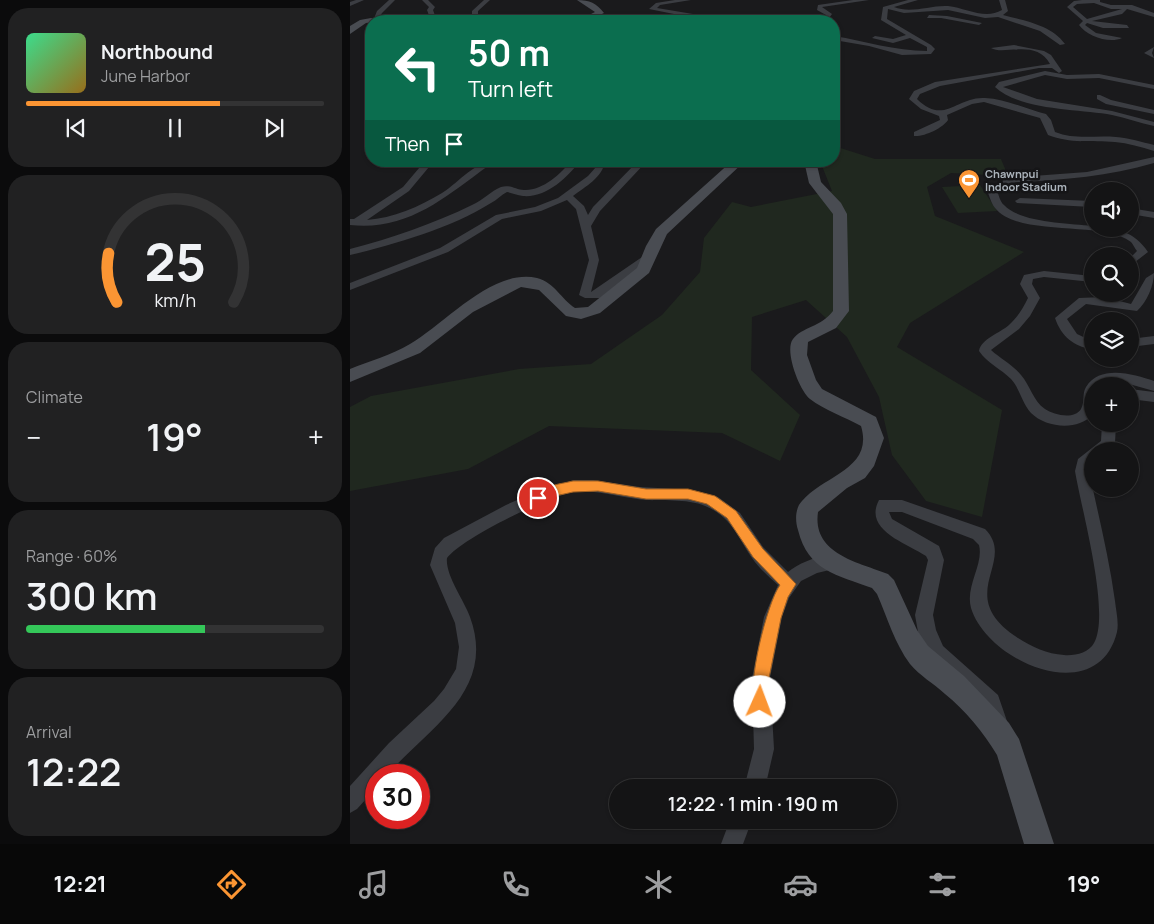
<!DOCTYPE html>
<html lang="en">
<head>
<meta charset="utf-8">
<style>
  :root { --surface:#141415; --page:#212122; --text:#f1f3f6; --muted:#9d9ea0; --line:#333334; --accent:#fb9533 }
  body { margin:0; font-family:Manrope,sans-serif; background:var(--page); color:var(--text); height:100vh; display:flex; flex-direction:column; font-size:19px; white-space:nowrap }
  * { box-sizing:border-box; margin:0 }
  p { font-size:16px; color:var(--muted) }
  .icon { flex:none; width:28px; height:28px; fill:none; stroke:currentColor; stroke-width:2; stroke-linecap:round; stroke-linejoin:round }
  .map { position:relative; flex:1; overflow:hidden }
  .side { display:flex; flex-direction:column; gap:8px; padding:8px; background:#0b0b0c; width:350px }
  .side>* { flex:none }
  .hud { position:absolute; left:15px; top:15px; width:475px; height:152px; border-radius:20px; box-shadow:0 1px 4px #0004,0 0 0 1px var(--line); background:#0b6e4f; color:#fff; overflow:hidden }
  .tools { position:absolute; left:734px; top:182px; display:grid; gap:10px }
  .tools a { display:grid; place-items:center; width:55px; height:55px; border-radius:50%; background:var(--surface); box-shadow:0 1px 4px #0004,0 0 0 1px var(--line); font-size:25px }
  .speed { position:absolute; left:15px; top:764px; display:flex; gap:10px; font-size:25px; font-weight:700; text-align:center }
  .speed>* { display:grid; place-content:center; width:65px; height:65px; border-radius:50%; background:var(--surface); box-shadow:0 1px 4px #0004,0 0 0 1px var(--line); line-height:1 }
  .speed .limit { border:8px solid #d22; background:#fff; color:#111 }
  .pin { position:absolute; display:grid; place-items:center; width:42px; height:42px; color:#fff; margin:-21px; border:2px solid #fff; border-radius:50%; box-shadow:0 1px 5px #0007 }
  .me { position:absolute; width:55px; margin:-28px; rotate:2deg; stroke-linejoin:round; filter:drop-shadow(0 0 4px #0008) }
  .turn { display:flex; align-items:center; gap:18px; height:105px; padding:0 20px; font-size:22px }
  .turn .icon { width:65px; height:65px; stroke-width:2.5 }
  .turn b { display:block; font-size:35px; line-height:42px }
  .then { display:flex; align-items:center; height:48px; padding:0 20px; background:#0003; gap:10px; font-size:19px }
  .big { font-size:38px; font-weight:600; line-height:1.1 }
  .side .card { flex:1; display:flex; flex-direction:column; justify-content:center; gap:8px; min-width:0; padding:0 18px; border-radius:20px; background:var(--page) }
  .side .dial { align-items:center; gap:0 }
  .dial svg { height:130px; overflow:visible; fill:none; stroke:var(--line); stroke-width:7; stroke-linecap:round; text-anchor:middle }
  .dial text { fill:var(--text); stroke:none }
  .song { display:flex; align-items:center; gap:15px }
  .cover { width:60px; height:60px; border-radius:8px; background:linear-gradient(135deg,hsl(150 70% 55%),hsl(40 70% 35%)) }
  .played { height:5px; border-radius:2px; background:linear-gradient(90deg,var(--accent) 65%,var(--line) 65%) }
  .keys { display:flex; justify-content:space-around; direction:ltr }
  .heat { display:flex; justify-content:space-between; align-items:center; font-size:28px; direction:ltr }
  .charge { height:8px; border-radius:4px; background:linear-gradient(90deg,#34c759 60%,var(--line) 0) }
  .trip { position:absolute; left:259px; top:779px; width:288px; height:50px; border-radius:25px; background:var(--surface); box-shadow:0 1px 4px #0004,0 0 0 1px var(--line); font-weight:600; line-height:50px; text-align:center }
  .tab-bar { display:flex; height:80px; justify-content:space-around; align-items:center; background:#080808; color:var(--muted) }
  .tab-bar .icon { width:35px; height:35px }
  .tab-bar .current { color:var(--accent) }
  .tab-bar b { font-size:22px; color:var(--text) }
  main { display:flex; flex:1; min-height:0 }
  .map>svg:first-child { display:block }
  .green { fill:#20281f }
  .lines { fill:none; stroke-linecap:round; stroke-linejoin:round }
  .street { fill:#3b3d42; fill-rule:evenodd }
  .secondary { fill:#494c52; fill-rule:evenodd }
  .route { fill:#fb9533; stroke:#a36121 }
  .labels { text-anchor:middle; stroke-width:5; stroke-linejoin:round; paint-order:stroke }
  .far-poi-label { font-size:11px; font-weight:bold; fill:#acb4bc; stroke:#151517; text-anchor:start }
</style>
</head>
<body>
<main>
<section class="side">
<div class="card">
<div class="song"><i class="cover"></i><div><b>Northbound</b><p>June Harbor</p></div></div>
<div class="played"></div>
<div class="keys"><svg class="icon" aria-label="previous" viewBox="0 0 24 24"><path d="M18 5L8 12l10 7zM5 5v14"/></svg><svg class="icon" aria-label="pause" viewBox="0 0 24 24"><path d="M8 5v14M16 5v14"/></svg><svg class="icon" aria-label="next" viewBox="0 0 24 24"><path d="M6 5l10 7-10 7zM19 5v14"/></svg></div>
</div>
<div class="card dial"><svg viewBox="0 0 100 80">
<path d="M14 69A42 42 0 1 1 86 69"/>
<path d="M14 69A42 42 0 0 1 9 39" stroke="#fb9533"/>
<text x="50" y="56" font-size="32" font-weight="700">25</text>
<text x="50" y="72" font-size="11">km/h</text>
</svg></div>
<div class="card"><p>Climate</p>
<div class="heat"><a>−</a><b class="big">19°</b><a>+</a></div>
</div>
<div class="card"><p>Range · 60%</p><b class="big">300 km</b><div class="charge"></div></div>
<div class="card"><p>Arrival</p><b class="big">12:22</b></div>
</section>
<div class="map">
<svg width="804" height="844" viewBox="0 0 804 844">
  <rect width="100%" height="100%" fill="#1a1a1c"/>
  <!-- green -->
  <path class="green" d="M484,146l41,13h126l7,17 -57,-3 -24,14 8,29 89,36 -114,71 -13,24 105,63 -20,107 -56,-16 -34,-46 -13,-58 -32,-60 -41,-37 -54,17 -1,53 49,45 -20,46 -58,-28 -173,-7 -81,43 -118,22v-84l21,-11 148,-27 72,-5 71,-49 38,-43 4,-34 28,-36 19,5 81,-16 -12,-30h14z
    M630,185l17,26 -39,2 -16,-26z"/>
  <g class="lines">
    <!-- street -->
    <path class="street" d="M6,0h8l-14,6v-4z
      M39,0h6l-13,13 -5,8h-4l4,-10z
      M72,0h6l7,7 -2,3 4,11h-6l-4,-11 2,-3z
      M134,0h6l-12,11v10h-30l24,-4v-6z
      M325,0h16l-31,5 -3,3 42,7 10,6 -60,-12 7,-6z
      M503,0h16l-47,7 10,7 -5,7h-6l5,-6 -9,-5 1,-5z
      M558,0h10l-24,7c17,7 36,-2 54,-1 18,2 37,14 54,4l-3,-10h6l3,11 -5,4c22,6 48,10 62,29l-5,1 -20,-14 -42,-14 -13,1 -37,-8 -44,3 -16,-4 -1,10 44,26 4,4 -4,5 -29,1 -33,-9 -35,-6v-4c31,5 61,15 93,15v-4l-17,-9 -17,5 -21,-5 3,-2 18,3 13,-4 -25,-15 2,-13z
      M732,0h18v2l11,3h21l22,8v4l-27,-8 -5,5 -30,7 35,4 2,3h-26l-16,-5 -2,2 11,8 26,5c-13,6 -35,-2 -43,-13l4,-4 -16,-14 7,-6zM744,3l17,6h11l-35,10 -14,-12 4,-3z
      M579,15l18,1 35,7 -3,2 -38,-7h-14z
      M259,16l23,3 3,2 -28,-2z
      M664,45l30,6 7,4 11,16 -3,2 -7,-5h-13l-99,18 -20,8 -3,5c27,27 40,-3 68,-1 21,1 41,11 61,16l5,6 4,12c20,8 40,3 61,5 13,1 26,5 38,8v6c-13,-4 -26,-8 -39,-9 -24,-2 -44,2 -67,-7l-8,-17 -56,-16 -12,2 -25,11 1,5c-5,8 -24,17 -34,16v-4l26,-12 -1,-4 -18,-7 -12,-10 5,-8 21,-9 115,-18c-14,-26 -46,-8 -59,-16z
      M804,47l-2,6 2,5 -10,-5z
      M695,71l22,4 32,-1 55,11v4l-55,-11 -32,1 -22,-4 -42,12 34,12 75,12 42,11v4c-14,-3 -28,-8 -42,-11 -33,-6 -91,-4 -117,-28l4,-5z
      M750,95l11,5 43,10v4l-48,-10 -9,-5v-4z
      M804,157v6c-45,13 -90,17 -136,19l-8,1 -13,8c2,4 3,11 7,14 17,18 64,18 88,21v3c26,0 41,1 56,23l-18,14v-8l7,-7c-2,-2 -4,-7 -6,-9 -28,-22 -112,-4 -136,-34 -4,-5 -6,-13 -8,-18l20,-12 80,-6z
      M75,161h9l-25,30 -42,29c26,-2 52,-13 75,-27 19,-12 32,-32 55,-32 -5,4 -11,6 -16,10 -40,30 -77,60 -131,54v-6h4l49,-32z
      M188,161h20l-13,5z
      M221,161h9c-13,17 -34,37 -57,35 -6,-1 -11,-3 -16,-4 -6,3 -10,8 -16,11 -40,25 -95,41 -141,52v-6c42,-11 83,-25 122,-44 11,-5 19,-14 29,-18 9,-3 15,3 23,3 18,1 37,-16 47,-29z
      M247,161h8c-2,16 -20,26 -32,35l11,10 4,9 5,-8 45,-46h9l-47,50 -9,15 8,34 -8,32 54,-37 4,-1 5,3 -54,41h-15l-6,-3 10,-35 -13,-51 -9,-9 -26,11 -39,8 -54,33 -98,38v-7l90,-35 56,-33 39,-8 23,-9 30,-22 8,-9z
      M670,198l72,3v6l-75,-4 -2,-2z
      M780,208l24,4v6l-24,-4z
      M694,271l48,5v6l-48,-5 -11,2 -1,5 8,14 -10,18 -11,13 -28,21c10,9 22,15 30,25 9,10 12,26 24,34 9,6 29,11 36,0 4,-7 1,-16 5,-22 14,-23 48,-13 68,-6v10l-32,-9 -30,4v29c-14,16 -46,13 -61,-2 -9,-10 -11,-24 -20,-34 -10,-10 -24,-16 -32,-28 2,-12 21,-18 30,-26 9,-8 14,-17 19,-27l-8,-14 4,-9z
      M804,273c0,12 -7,29 -17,38l-51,-7 -19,15 10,15 15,7v8c-18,-2 -31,-13 -37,-31l24,-20 25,-1 27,7 15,-26z
      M804,336v8l-24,3v-8z
      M780,389l24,3v10l-24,-3z
      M752,424h14l-1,19 -8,8h-15v12l-3,8c9,43 20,86 26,130 1,10 4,21 2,31 -19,77 -129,31 -146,-24 -6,-22 13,-44 8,-63l-6,-6 -71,-27h-13l3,7 47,27 5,14 -11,55 3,15 7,16 55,49 10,29 -3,7 -7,3 -7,-3 -8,-23 -52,-50 -13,-26 -3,-17 13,-55 -2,-4c-20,-13 -63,-26 -47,-56h23l83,29c33,33 -33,66 33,109 14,9 29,16 46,17 10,1 25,-2 30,-12 17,-30 -13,-135 -19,-172l3,-12 23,-18z
      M224,480h19l47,7 53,3 25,7 22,16 23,34 25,25c11,-9 35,-20 50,-14l2,5 -2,5 -21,5 -16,8 -12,17 -7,19 -12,61 4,71 -9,39h-21l10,-39 -2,-71 12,-61 14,-32c-9,-8 -19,-17 -26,-27 -12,-17 -19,-36 -37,-47 -20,-13 -44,-10 -66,-11 -25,-1 -50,-11 -75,-8 -26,4 -112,46 -127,66 -2,17 17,42 23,59 27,74 -41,110 -83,158h-11v13l-19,21 -7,4v-27l39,-43 45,-42 10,-12 12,-20 3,-22 -4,-24 -25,-58 5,-17 9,-10 62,-33 34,-15z
      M380,820h22l-9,24h-22z"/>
    <!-- secondary -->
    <path class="secondary" d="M227,0c13,0 19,3 27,13l-17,8h-10l18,-9z
      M21,18l11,3 -16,2 -16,11v-8l10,-6z
      M382,161h13l-78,73 -18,39 -49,40 -19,6 -15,-3 -27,-26 -18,-3 -48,25 -53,41 -70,29v-13c20,-8 41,-14 60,-25 35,-20 82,-76 127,-66 18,5 24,21 38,30l13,-1 49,-39 9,-22 10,-17z
      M454,161h12l5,21 20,21 6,11 2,97 -13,17 -28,14 -1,13 9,25 6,9 54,28 8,21 -10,28 -9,12 -18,10 -29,24c-6,42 40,50 70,62l6,6 23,50 11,16 36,30 24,25 21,22 10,16 35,105h-30l-27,-89c-13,-22 -32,-45 -52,-61 -12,-11 -25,-18 -35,-30 -15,-20 -23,-47 -33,-70l-5,-6c-35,-13 -64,-17 -74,-58 -3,-9 -3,-22 4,-29 22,-26 72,-32 59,-75 -16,-9 -37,-16 -51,-27 -11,-9 -26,-49 -17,-60 9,-12 28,-12 40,-28v-97l-24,-31z"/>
  </g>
  <!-- route -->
  <path class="route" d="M223,481h25l48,8h42l27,7 21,15 27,38 33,35 -8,13 -7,21 -12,60 -1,24 -2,5 -6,2 -5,-2c-9,-20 12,-104 25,-122l-27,-28 -26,-39 -20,-14 -19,-5h-42l-48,-8 -25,1 -18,4 -17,7 -7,-5c7,-12 30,-14 42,-17z"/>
  <!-- icons -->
  <defs>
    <g id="stadium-pin" transform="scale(1.125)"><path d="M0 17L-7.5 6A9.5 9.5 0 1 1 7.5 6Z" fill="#fb9533" stroke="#151517"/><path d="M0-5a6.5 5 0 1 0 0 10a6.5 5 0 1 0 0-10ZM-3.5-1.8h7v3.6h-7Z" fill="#fff"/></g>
  </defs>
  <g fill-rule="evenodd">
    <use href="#stadium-pin" x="619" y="180"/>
  </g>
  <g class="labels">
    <!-- far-poi labels -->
    <g class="far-poi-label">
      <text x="635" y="178">Chawnpui<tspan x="635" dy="13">Indoor Stadium</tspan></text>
    </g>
  </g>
</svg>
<div class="tools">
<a><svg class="icon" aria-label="sound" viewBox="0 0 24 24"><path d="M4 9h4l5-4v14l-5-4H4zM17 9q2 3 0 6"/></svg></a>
<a><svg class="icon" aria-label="search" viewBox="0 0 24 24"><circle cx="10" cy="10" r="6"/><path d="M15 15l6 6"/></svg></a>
<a><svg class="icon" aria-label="layers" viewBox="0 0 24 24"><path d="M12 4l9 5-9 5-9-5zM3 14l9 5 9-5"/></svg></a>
<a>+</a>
<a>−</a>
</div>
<div class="speed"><div class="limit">30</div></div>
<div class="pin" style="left:188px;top:498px;background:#d93025"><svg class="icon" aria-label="arrive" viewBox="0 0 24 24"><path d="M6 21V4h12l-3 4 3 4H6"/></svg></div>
<svg class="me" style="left:410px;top:702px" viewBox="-20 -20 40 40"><circle r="19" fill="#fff"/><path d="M0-13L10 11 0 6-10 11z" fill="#fb9533"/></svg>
<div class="trip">12:22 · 1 min · 190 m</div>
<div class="hud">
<div class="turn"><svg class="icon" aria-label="left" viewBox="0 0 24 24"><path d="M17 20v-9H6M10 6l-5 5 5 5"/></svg><div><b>50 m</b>Turn left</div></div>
<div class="then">Then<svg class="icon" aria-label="arrive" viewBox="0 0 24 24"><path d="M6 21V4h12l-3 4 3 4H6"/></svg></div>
</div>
</div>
</main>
<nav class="tab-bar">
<b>12:21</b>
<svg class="icon current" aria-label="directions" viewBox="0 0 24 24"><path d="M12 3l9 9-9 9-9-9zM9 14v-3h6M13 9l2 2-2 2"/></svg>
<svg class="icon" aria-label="music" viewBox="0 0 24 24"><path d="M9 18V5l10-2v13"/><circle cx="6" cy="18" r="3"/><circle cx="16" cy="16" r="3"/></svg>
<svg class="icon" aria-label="phone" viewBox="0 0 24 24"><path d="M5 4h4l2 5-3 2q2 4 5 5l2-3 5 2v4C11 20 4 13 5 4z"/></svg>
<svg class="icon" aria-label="climate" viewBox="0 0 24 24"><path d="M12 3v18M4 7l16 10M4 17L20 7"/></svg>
<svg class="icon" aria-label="car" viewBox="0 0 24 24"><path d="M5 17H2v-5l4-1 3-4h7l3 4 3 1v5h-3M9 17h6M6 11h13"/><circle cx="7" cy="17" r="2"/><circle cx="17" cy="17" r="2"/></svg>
<svg class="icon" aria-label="filters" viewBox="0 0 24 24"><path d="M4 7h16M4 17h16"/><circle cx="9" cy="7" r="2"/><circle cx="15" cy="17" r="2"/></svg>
<b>19°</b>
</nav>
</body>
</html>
